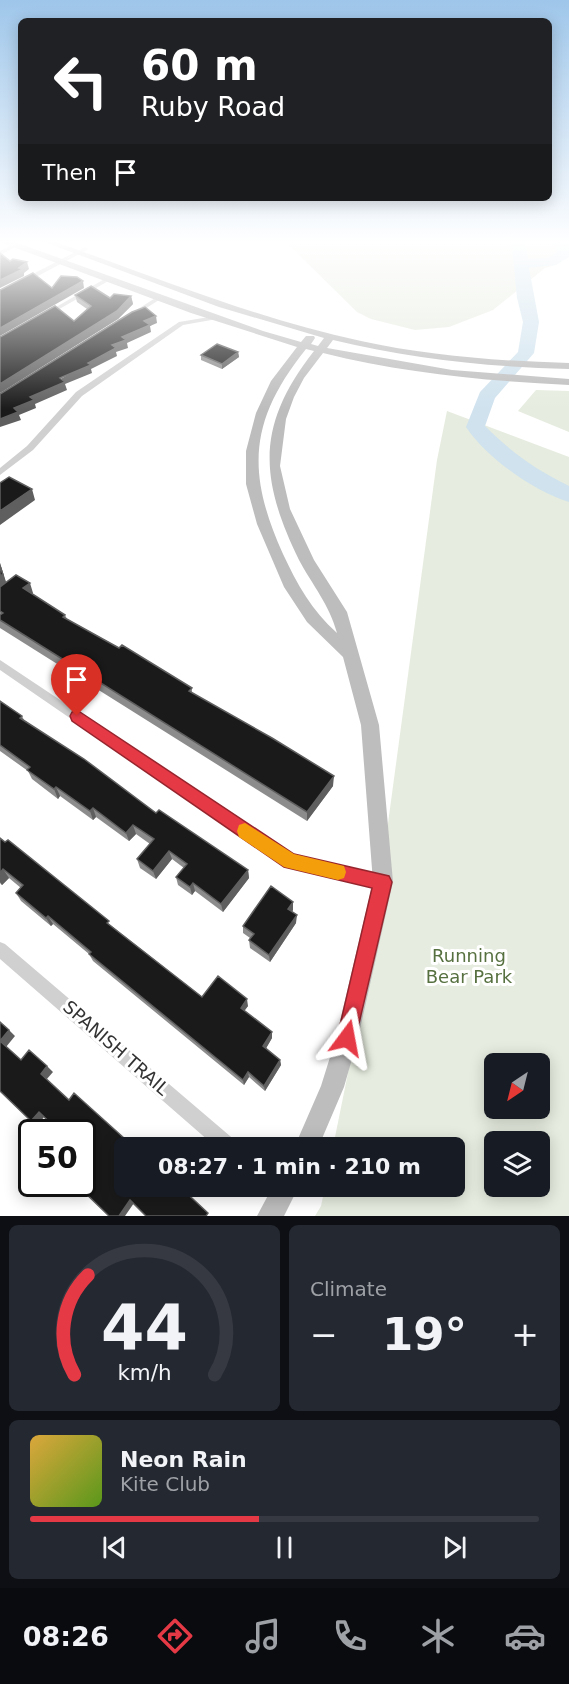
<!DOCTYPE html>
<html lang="en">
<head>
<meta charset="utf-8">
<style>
  :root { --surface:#171b24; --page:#242831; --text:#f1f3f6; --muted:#9ea1a6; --line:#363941; --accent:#e63946 }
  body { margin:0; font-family:"DejaVu Sans",sans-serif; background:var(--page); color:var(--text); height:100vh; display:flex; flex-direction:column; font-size:22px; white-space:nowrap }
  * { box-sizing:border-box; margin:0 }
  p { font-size:20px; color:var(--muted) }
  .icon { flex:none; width:33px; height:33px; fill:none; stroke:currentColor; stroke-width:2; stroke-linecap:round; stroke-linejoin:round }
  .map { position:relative; height:1216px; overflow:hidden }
  .panel { display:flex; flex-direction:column; gap:9px; padding:9px; background:#0d0f14; flex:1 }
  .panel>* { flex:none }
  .top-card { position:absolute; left:18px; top:18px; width:534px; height:183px; border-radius:9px; box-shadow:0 3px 15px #0003; background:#202124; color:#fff; overflow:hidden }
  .needle { width:39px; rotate:215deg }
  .buttons { position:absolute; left:484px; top:1053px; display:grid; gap:12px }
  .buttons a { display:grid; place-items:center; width:66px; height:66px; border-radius:9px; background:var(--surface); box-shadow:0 3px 15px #0003; font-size:30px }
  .speed { position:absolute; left:18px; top:1119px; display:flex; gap:12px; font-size:30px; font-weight:700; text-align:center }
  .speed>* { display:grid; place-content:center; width:78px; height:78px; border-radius:50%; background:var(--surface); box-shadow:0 3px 15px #0003; line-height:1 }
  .speed .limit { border:3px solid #111; border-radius:9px; background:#fff; color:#111 }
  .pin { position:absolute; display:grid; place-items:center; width:51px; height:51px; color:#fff; margin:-62px -26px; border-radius:50% 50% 50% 0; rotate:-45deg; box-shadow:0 0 6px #0007 }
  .pin .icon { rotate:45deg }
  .me { position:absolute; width:66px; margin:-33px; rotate:13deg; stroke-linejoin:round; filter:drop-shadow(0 0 4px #0008) }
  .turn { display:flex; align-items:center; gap:21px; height:126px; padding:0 24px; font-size:27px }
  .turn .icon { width:78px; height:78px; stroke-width:2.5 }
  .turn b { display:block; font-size:42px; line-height:51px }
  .then { display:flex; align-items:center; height:57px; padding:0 24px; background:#0003; gap:12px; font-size:22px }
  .big { font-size:45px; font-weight:800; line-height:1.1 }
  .panel .tile { flex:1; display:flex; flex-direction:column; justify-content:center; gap:9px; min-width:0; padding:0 21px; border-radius:9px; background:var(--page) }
  .panel .dial { align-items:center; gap:0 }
  .dial svg { height:156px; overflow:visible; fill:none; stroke:var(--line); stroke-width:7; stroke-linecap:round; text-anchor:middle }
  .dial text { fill:var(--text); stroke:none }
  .song { display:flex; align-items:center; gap:18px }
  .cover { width:72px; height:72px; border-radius:9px; background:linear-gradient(135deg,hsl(40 70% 55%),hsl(90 70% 35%)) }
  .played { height:6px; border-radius:3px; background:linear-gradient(90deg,var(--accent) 45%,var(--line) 45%) }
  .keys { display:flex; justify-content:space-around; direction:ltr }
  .heat { display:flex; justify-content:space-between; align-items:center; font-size:33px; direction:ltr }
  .panel .tiles { flex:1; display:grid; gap:9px; grid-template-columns:1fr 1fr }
  .tile:last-child { grid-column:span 2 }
  .trip { position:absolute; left:114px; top:1137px; width:351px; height:60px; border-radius:9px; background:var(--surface); box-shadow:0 3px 15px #0003; font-weight:800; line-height:60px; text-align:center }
  .dock { display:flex; height:96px; justify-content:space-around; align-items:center; background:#090b0e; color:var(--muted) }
  .dock .icon { width:42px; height:42px }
  .dock .current { color:var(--accent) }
  .dock b { font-size:27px; color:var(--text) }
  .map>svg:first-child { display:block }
  .green { fill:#e6ecdf; fill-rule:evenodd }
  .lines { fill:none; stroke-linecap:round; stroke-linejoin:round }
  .river { fill:#cfe2ee; fill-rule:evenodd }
  .minor { fill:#d0d0d0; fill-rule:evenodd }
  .secondary { fill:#bdbdbd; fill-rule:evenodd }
  .wall { fill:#8c8c8c }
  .shaded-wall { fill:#5f5f5f }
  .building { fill:#1a1a1a; stroke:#5f5f5f; stroke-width:1.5 }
  .route { fill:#e63946; stroke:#96252e; stroke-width:1.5 }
  .slow { fill:#f59e0b }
  .labels { text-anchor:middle; stroke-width:6; stroke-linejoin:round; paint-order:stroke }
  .near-park-label { font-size:18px; fill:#56703f; stroke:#fff }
  .near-street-label { font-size:18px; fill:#333; stroke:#fff }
</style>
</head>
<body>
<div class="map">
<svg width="569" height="1216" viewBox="0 0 569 1216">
  <rect width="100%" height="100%" fill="#fff"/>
  <!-- green -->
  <path class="green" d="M284,240h275l2,3 8,6 -14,16 -10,3 -52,42 -44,17 -34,3 -44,-11 -14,-7z
    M536,390l33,1v41l-51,-21z
    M447,411l122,46v759h-254l6,-10 4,-19 129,-1v-38l-121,-1 34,-168 70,-519zM495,1064h45v44h-45zM495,1142h45v44h-45z"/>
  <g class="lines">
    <!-- river -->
    <path class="river" d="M507,240h14l5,6 2,13 20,-1 8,-5 1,-4 -8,-9h14l6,5v12l-13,8 -27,3 10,54 -5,31 -39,45 -10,28c27,27 50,43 84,60v16c-35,-10 -83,-45 -103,-75l14,-35 38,-40 5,-30 -6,-24 -5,-51z"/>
    <!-- minor -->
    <path class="minor" d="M14,244l5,1 -19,10v-4z
      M85,247l3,2 -1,1 -87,46v-5z
      M108,277l2,1v2l-61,35 -5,-1z
      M157,297l5,1 -28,18h-4v-2z
      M215,316l2,1v2l-34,6 -101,71 -49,54 -33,25v-7l27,-22 49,-54 103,-70z
      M0,660l293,195 90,20 5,2 2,5 -2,5 -5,2 -98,-23 -285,-196z
      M0,942l5,2 232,198 2,6h-22l-217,-189z"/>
    <!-- secondary -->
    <path class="secondary" d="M0,240h9l254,91 38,11 5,-6h8l1,2 -4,6 7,2 6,-8 -105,-31 -180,-67h11c103,36 204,78 311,101 69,15 138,20 208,22v6c-80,-2 -158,-10 -236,-29l-6,8 125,22 117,9v6c-83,-4 -166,-12 -246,-32l-19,25 -10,19 -8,22 -6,47 10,43 24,51 33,52 32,113 14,157 -35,156 -14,49 -26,61h-24l27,-62 15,-48 37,-156 -12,-157 -18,-68 -36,-35 -23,-35 -27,-63 -11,-40v-33l10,-38 15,-32 26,-34 -106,-34 -191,-71zM306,349l8,2c-58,74 -55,127 -15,209 14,26 30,44 38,73 -25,-22 -40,-49 -54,-79 -37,-82 -34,-134 23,-205z
      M273,1186h26l-15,30h-27z"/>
  </g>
  <!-- wall -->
  <path class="wall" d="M75,295l35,3 21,-2 2,8 -15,15 -118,74 74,-72 13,-12 -10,-7z
    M238,352l1,5 -17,12 -21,-9v-5z
    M0,563l6,20 27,10 -1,1 33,21 2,4 125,69v5l141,93 -26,35 -307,-193z
    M0,701l22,15 2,4 132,93 92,57 1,8 -26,34 -28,-21 -3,4 -14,-10 -2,-8 8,-9 -12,-9 -16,20 -16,-11 -3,-9 13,-15 -14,-10 -7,7 -33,-24 -3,3 -33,-24 -2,3 -26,-20 -4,-8 -28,-20z
    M0,838l202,159 46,9 -4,5 28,27 -6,10 14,12 1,5 -16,26 -16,-14 -5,8 -151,-124 -4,-7 -36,-30 -2,2 -30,-25 -5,-8 5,-5 -12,-10 -7,7 -2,-2z
    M293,902v8l-1,2 4,11 -26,39 -20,-14 -1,-8 1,-2 -7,-5v-7z"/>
  <!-- shaded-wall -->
  <path class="shaded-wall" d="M27,262l2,7 -5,4v3l-24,12v-8z
    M83,281l1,7 -84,48v-8z
    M131,296l2,8 -15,15 -118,74v-9z
    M156,316l1,7 -7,3 1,6 -24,11 1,5 -12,4 1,4 -26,13 1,4 -27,11 2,6 -32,14 1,4 -17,7 2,5 -21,7v-8l30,-22 58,-34 56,-42z
    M238,352l1,5 -17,12v-5z
    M32,489l3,11 -35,25v-14z
    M0,563l7,22 -7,2z
    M30,583l3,10 -7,6 -3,-11z
    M334,776l-1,10 -26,35v-9z
    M56,787l4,9 -2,3 -4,-10z
    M93,808l3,9 -3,3 -3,-9z
    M133,825l3,9 -7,7 -3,-8z
    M169,851l3,8 -16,20 -3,-8z
    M3,869l6,9 -7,7 -2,-3v-9z
    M248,870l1,8 -26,34 -2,-8z
    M193,883l2,8 -3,4 -2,-8z
    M293,902v8l-5,7v-8z
    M297,915l-1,8 -26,39 -1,-7z
    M48,916l5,8 -2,2 -5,-8z
    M247,999l1,7 -6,8 -1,-6z
    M9,1030l6,6 -9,11 -6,-6z
    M272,1032v6l-8,14 -1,-6z
    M280,1060l1,5 -16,26 -1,-5z
    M47,1066l6,6 -7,8 -5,-6z
    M248,1072l1,5 -5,8 -1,-5z
    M39,1112l5,5 -7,9 -6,-5z
    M61,1184h7l-4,5 -5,-3z
    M130,1200l4,3 -9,13h-6z"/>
  <!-- building -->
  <path class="building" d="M0,253l10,8 3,-2 14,3 -8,6 4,1 -23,11z
    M33,273l19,15 9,-12 16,1 6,4 -83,47v-38z
    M91,286l19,12 4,-4 17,2 -14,15 -117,73v-47l55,-31 19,15 17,-15 -16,-11z
    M145,307l11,9 -12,5 6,4 -28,12 4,3 -14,5 4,3 -28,15 3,2 -31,13 5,4 -35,15 4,3 -20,8 4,4 -18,7v-25l132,-82z
    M217,344l21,8 -16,12 -21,-9z
    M9,477l23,12 -32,22v-28z
    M0,566l3,9h-3z
    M16,575l14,8 -7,5 42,27 -2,2 56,31 3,-3 70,43 -3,3 83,47 62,38 -27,36 -307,-192v-5l3,-2 -3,-2v-24z
    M0,701l22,15 -2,2 64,41 72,54 3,-3 89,60 -27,34 -28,-21 -3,4 -14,-10 11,-13 -18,-13 -16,20 -16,-12 17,-20 -21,-14 -7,8 -33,-25 -3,3 -34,-24 -2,2 -27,-19 3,-3 -30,-22z
    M0,838l5,4 3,-2 101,81 -2,2 95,74 16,-21 29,23 -6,9 31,24 -9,14 17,14 -16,26 -16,-14 -5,8 -154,-126 2,-2 -43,-36 -2,2 -30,-25 7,-8 -20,-16 -3,4z
    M271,886l22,16 -5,7 9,6 -28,40 -20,-15 5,-6 -11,-8z
    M0,1022l9,8 -9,11z
    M0,1041l21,19 8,-10 18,16 -6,8 28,26 5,-7 61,55h-11v38h55l29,27 -2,3h-60l-16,-16 -11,16h-10l-33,-32h6v-52h-22l-21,-20 -8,9 -31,-30z"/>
  <!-- sky -->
  <linearGradient id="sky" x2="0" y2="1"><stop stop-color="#9ec6ea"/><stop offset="0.59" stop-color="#fff"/><stop offset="1" stop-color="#fff" stop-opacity="0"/></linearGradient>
  <rect width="569" height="410" fill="url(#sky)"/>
  <!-- route -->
  <path class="route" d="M77,710l217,144 95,22 3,6 -38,163 -7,3 -7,-3 -3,-7 35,-150 -88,-21 -212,-146 -2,-5 2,-4z"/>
  <!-- slow -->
  <path class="slow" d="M245,823l49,31 50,12 2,6 -2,6 -6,2 -54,-13 -45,-30 -2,-6 2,-6z"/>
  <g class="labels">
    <!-- near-park labels -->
    <g class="near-park-label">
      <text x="469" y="962">Running<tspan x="469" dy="21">Bear Park</tspan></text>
    </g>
    <!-- near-street labels -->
    <g class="near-street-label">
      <text transform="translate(116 1048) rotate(41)" y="6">SPANISH TRAIL</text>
    </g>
  </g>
</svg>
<div class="buttons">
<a><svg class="needle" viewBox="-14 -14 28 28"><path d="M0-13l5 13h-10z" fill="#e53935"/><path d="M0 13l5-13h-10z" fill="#9ea1a6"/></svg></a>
<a><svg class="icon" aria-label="layers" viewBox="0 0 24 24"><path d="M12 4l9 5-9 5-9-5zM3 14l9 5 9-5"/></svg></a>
</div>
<div class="speed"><div class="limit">50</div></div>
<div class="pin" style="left:77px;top:716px;background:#d93025"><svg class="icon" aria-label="arrive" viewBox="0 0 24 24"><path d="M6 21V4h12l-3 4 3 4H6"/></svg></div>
<svg class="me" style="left:347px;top:1038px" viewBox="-20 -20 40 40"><path d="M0-17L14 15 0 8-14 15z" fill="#e63946" stroke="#fff" stroke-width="4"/></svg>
<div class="trip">08:27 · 1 min · 210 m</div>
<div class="top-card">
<div class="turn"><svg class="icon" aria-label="left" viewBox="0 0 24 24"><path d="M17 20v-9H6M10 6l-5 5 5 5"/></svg><div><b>60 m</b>Ruby Road</div></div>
<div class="then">Then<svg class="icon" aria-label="arrive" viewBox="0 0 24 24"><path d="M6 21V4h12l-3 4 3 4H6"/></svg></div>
</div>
</div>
<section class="panel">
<div class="tiles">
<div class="tile dial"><svg viewBox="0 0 100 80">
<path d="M14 69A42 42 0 1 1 86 69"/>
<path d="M14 69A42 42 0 0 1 21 18" stroke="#e63946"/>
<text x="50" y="56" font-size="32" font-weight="700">44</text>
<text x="50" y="72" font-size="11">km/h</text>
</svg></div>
<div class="tile"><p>Climate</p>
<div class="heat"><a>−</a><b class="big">19°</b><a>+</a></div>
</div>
<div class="tile">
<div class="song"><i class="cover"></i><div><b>Neon Rain</b><p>Kite Club</p></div></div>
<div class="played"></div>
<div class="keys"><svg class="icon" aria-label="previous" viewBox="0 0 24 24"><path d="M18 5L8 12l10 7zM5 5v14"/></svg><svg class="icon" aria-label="pause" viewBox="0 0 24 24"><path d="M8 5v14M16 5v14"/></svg><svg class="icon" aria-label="next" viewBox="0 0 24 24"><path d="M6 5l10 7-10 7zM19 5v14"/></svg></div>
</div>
</div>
</section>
<nav class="dock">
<b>08:26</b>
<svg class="icon current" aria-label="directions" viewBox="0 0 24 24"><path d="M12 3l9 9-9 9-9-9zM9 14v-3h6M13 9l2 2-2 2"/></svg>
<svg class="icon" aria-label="music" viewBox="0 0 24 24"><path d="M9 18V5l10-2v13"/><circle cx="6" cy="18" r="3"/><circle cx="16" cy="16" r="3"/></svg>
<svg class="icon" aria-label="phone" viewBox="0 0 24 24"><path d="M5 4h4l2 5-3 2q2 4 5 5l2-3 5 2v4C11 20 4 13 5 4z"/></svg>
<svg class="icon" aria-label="climate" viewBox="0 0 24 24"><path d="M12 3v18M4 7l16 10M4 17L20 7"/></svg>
<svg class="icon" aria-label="car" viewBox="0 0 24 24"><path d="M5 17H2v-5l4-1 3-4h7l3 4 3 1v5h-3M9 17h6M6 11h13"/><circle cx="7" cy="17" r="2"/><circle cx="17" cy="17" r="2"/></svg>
</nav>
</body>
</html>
